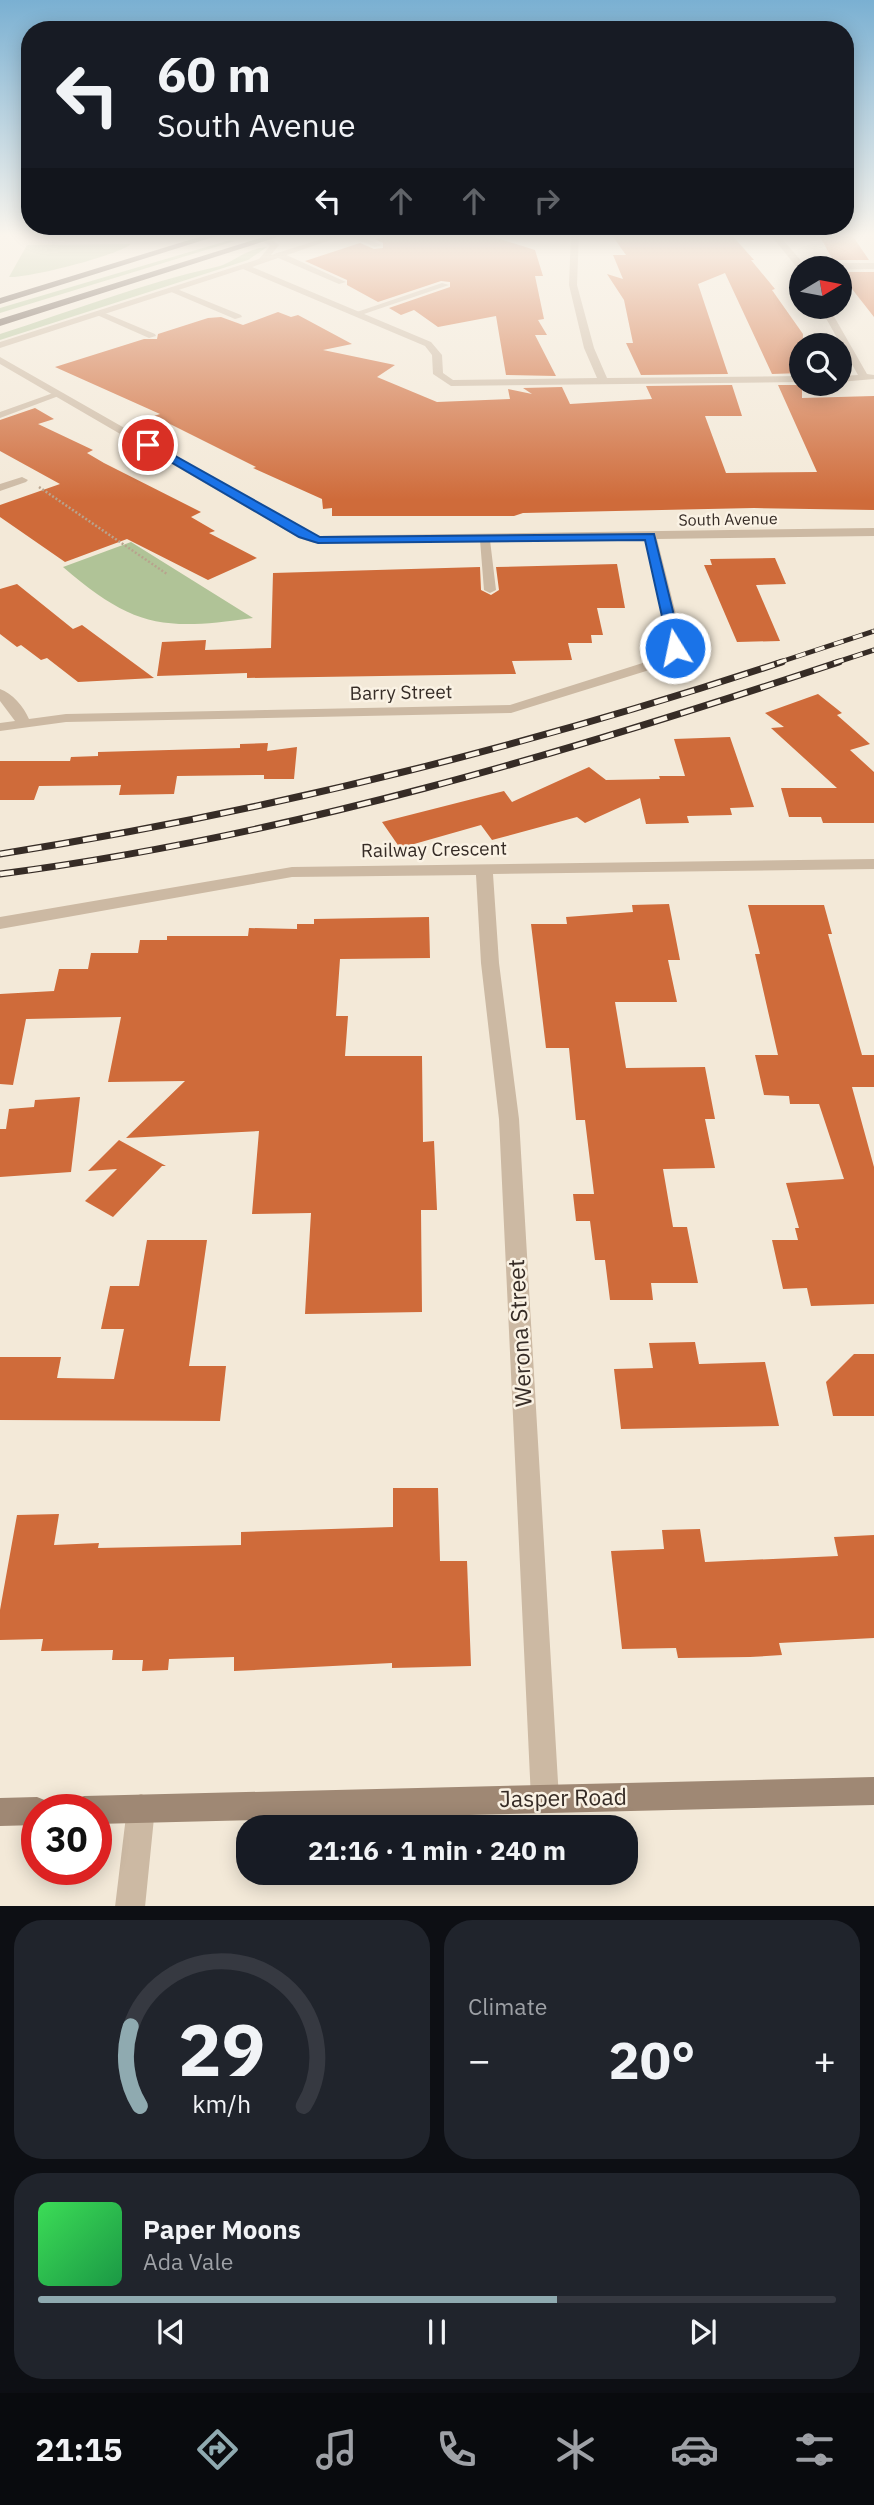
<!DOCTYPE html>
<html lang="en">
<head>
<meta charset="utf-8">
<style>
  :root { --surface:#171b24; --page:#20242c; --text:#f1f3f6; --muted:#9ea1a6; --line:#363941; --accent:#8faab0 }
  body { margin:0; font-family:"IBM Plex Sans",sans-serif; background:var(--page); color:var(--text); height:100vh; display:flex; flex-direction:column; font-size:26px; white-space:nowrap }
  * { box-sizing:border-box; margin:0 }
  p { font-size:23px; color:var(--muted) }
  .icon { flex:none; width:38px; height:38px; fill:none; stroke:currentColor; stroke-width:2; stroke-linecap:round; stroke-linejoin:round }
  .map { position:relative; height:1906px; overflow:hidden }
  .details { display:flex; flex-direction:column; gap:14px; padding:14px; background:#0d0f14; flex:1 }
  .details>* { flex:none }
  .guide { position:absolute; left:21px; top:21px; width:833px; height:214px; border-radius:28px; box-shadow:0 4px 18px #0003; background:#171b24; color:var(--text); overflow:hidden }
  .needle { width:46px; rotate:80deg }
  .fabs { position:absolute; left:789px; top:256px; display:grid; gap:14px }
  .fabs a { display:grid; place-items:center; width:63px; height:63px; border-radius:50%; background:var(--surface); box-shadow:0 4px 18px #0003; font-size:35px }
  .speed { position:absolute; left:21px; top:1794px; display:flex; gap:14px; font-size:35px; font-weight:700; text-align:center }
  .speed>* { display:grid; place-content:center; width:91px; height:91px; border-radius:50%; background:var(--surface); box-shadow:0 4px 18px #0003; line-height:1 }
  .speed .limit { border:10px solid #d22; background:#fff; color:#111 }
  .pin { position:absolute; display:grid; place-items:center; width:60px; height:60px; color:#fff; margin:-30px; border:4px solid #fff; border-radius:50%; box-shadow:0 2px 7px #0007 }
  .me { position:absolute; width:77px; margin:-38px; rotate:350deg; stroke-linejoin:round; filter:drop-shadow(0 0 5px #0008) }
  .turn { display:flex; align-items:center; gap:24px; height:147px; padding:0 21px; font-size:32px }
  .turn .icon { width:91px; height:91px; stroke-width:2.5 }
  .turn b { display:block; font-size:49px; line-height:60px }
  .lanes { display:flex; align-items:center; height:66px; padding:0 21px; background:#0003; justify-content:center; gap:35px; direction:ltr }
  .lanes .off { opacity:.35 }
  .big { font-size:52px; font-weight:700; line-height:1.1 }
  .details .card { flex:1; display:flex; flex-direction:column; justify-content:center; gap:10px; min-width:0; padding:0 24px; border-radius:28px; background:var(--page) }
  .details .dial { align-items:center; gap:0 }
  .dial svg { height:182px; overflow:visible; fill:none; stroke:var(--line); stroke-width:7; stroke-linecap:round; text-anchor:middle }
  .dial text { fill:var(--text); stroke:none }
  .song { display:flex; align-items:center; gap:21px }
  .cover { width:84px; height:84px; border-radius:10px; background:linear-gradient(135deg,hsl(130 70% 55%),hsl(140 70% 35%)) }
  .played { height:7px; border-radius:4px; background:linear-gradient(90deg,var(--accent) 65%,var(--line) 65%) }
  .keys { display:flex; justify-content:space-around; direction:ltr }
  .heat { display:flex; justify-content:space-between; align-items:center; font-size:38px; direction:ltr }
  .details .tiles { flex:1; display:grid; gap:14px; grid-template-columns:1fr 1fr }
  .card:last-child { grid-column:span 2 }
  .trip { position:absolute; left:236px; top:1815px; width:402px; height:70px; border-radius:28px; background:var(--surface); box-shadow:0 4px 18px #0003; font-weight:700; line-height:70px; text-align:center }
  .dock { display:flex; height:112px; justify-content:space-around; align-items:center; background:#090b0e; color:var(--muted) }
  .dock .icon { width:49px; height:49px }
  .dock .current { color:var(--accent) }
  .dock b { font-size:32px; color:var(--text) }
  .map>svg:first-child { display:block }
  .green { fill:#b0c397 }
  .building { fill:#cf6b3a }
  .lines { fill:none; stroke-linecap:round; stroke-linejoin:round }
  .path { stroke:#b8a38d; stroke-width:2.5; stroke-dasharray:2 2; stroke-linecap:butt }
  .lane { fill:#ccb9a3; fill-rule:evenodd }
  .street { fill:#ccb9a3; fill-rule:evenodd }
  .secondary { fill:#9f8874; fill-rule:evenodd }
  .highway { fill:#58473c; fill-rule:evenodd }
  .rail-far1-casing { stroke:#362c26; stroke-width:5 }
  .rail-casing { stroke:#362c26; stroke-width:7 }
  .rail-far1 { stroke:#faf2e4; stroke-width:3.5; stroke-dasharray:10; stroke-linecap:butt }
  .rail { stroke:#faf2e4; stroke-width:4.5; stroke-dasharray:14; stroke-linecap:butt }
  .route { fill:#1a73e8; stroke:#114b97; stroke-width:2 }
  .labels { text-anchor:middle; stroke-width:5; stroke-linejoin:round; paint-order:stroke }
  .far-street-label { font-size:16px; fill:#362c26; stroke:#faf2e4 }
  .street-label { font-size:19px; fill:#362c26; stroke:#faf2e4 }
  .near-street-label { font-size:23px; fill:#362c26; stroke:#faf2e4 }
</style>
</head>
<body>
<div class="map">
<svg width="874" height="1907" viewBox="0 0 874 1907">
  <rect width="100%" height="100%" fill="#f3e9d8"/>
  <!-- green -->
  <path class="green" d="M230,240l5,1 -235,72v-5z
    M131,244c-12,11 -101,34 -122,33l18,-32z
    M267,247l-19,13 -248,80v-6c72,-23 143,-51 216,-67 18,-4 28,-18 51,-20z
    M131,542l122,76c-91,13 -120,9 -190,-51z"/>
  <!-- building -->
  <path class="building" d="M399,233h82l54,17 8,26h-8l9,43 -6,1 9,15h-12l21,41 -50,-1 -10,-59 -58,11 -24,-17 -13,5 -12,-7 61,-21v-5l-9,-1 -63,21 -31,-17v-5l-42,-19 55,-18 14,6 9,-1v-5l-8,-4z
    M730,233l24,27h-3l24,29 -3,1 31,44 -1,39 -30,1 -47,-101 -27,11 30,90 -87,1 -15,-32h7l-9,-43 -17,-26 16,5 -10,-24h13l-15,-21z
    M819,235h33l17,25h-36z
    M840,272h34v45l-29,-37z
    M278,312l13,5 7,-2 54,29 -29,6 72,15 -18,12 60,25 73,-3 -2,-10 24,5 -9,-6 39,-1 8,17 82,-5 -6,-13 86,-1 10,31h-37l21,57 91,-1 -39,-87h24v13l72,-2v114l-120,-2 -231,5 -9,3h-182v-8l-9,1 -1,-10 -69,-31 3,-1 -102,-51 6,-2 -105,-47 89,-28h13l1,-5 50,-16 13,-1 22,8z
    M35,408l19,11 -16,5 55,26 -6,3 17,10 97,49 -10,5 24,14 -6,2 48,25 -49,22 -81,-41 -62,23 -65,-45v-12l60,-21 -60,-33v-31z
    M775,558l11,26 -30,1 24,56 -43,1 -33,-77h8l-2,-6z
    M617,564l8,44h-28l6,27h-12l1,8h-24l4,17 -60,1 4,13 -269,4v-5l-90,3 5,-34 44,-2 -1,10 66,-2 2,-75 207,-6 1,23 10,5 8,-5 -3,-23z
    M17,584l56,45 9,-4 72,53 -76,4 -31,-24 -6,2 -20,-15 -4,2 -17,-13v-45z
    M818,694l24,19 -5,2 33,29 -20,6 24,22v51h-51l-2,-6h-32l-8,-29h56l-66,-60 13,-1 -19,-14z
    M730,737l24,70 -24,1 2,7 -45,1 2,7 -43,1 -6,-26 -55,25 -8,-6 -85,23 -11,-15 -81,23 -18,-26 122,-31 8,11 77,-35 17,13 54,-1 -1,-3h26l-11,-37z
    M268,743l-1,8 30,-4 -3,32h-30v-4l-87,1 -3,18 -55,1 2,-10 -82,1 -5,14h-34v-39h70l1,-4 27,-1v-4l142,-4v-4z
    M669,904l11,56h-12l9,42h-62l11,66 79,-1 10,52h-10l10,49 -52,1 10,58h14l11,56h-47l2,17h-43l-5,-40h-10l-5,-39h-14l-3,-27h21l-9,-74h-9l-7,-72h-23l-15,-124h36l-1,-7 67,-5 -1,-7z
    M748,905h76l8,29h-4l34,121h12v32h-22l22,80v137l-63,2 -4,-18 -24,1 -11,-49h26l-3,-12h4l-13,-45 58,-4 -25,-75h-29l-1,-8 -25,-1 -9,-40h23l-23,-101h5z
    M429,917l1,41 -90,1 -4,57h12l-3,40h77l1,86 11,-1 3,69h-16l1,102 -117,2 6,-101 -59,1 7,-83 -133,7 59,-57 -77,1 13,-65 -95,2 -13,66 -13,-1v-90l54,-3 5,-22h29l3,-16h47l2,-13h27v-4h81l1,-8 48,1v-5h17v-5z
    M80,1097l-9,75 -71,5v-48h6l3,-20 25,-2 1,-7z
    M119,1140l47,26h-4l-49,51 -28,-16 32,-32 -29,2z
    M147,1240h60l-18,126h37l-6,55 -220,-1v-63h61l-4,21 57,1 10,-50h-23l9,-43h29z
    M695,1342l4,22 66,-2 14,64 -158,3 -7,-60 39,-1 -4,-25z
    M854,1354h20v62h-41l-7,-34z
    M393,1488h45l2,73h27l4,105 -79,2v-5l-158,8v-14l-65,2 -1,11 -26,1 1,-11h-31l1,-10 -72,1 2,-12 -43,1v-30l17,-95 42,-1 -5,31 45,-2 -1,5 143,-3v-13l152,-5z
    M700,1529l5,33 133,-6 -4,-19 40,-2v103l-95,5 3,12 -32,2 -72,1 -2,-10 -54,1 -11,-98 53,-2 -2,-19z"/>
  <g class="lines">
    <!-- path -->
    <path class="path" d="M39,487l128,87"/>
    <!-- lane -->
    <path class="lane" d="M341,233h10l31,12 -7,2z
      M276,253h6l64,29 -7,2 -63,-27z
      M442,283l7,2 -91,31 -7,-2z
      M172,287l69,28 1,2 -7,2 -66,-28z
      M100,311l55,23 1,2 -7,2 -52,-23 -1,-2z
      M56,392l8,2 -64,24v-6z
      M485,537l5,3 6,50 -6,3 -6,-3 -4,-50z"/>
    <!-- street -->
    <path class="street" d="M340,233h11l-99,34 179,75 11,13 1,18 10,7 144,-2 -13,-30 -15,-63 2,-52h8l-2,52 17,63 13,30 195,-2v6l-351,4 -18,-12 -1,-19 -7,-9 -182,-77 -243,79v-6l259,-83 11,-13 -8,-5v-4h6l11,8 -8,10z
      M769,233h8l26,30h71v6l-75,1z
      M819,306h9l39,68 7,1v4l-34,3v-6l18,-1z
      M0,357l307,175 12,4 555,-8v8l-217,3 26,103 -5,14 -19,11 -148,46 -445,9 -66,9v-8l15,-2 -15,-20v-12c12,4 24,18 29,30l37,-5 444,-9 139,-44 18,-10 2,-9 -24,-103 -331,4 -15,-5 -299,-174z
      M22,477l6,3 -2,2 -26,9v-7z
      M874,859v10l-381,5 6,89 20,156 40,680 -4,10 -10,4 -10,-4 -4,-10 -32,-680 -18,-156 -5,-88 -184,2 -292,52v-12l292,-50z
      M141,1794l10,4 4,10 -10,99h-30l12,-99 4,-10z"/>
    <!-- secondary -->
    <path class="secondary" d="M874,1777v28l-778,19v-14h-26l4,-10 10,-4z
      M37,1797l10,4 4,9h-14v15l-37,1v-28z"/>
    <!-- highway -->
    <path class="highway" d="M212,233h14l-226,71v-6z
      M276,233h14l-290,93v-7z"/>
    <!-- rail-far1 casing -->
    <g class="rail-far1-casing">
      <path id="rail-far1" d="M777,663l97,-32
        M834,663l40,-13"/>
    </g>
    <!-- rail casing -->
    <g class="rail-casing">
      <path id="rail" d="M0,854c266,-42 526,-107 782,-192
        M0,874c286,-37 566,-121 839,-212"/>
    </g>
    <!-- rail-far1 -->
    <use href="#rail-far1" class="rail-far1"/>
    <!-- rail -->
    <use href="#rail" class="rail"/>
  </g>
  <!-- sky -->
  <linearGradient id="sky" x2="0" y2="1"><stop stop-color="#7ab0d2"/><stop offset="0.47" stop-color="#faf5ed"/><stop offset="1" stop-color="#faf5ed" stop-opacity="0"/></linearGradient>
  <rect width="874" height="500" fill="url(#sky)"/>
  <!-- route -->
  <path class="route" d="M145,443h7l168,94 334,-3 28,114 -7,4 -6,-4 -24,-108 -327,3 -19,-6 -154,-90z"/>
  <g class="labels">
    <!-- far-street labels -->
    <g class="far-street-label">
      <text transform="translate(728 519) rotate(-1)" y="6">South Avenue</text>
    </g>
    <!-- street labels -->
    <g class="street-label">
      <text transform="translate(401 692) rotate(-1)" y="7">Barry Street</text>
      <text transform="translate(434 849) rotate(-1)" y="7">Railway Crescent</text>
    </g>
    <!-- near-street labels -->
    <g class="near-street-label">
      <text transform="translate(520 1333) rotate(-93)" y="8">Werona Street</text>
      <text transform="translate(563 1798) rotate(-1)" y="8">Jasper Road</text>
    </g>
  </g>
</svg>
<div class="fabs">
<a><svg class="needle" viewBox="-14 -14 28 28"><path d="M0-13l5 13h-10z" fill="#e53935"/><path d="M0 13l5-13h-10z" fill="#9ea1a6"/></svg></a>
<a><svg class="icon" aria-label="search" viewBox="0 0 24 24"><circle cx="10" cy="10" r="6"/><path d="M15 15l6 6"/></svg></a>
</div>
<div class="speed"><div class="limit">30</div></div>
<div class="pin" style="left:148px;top:445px;background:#d93025"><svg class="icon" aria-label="arrive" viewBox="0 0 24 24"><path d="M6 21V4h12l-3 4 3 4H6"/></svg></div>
<svg class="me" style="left:675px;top:648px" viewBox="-20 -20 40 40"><circle r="17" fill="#1a73e8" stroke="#fff" stroke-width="3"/><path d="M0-11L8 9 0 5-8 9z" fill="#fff"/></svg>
<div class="trip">21:16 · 1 min · 240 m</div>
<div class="guide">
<div class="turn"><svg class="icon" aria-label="left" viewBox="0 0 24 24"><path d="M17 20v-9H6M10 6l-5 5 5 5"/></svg><div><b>60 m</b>South Avenue</div></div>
<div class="lanes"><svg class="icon" aria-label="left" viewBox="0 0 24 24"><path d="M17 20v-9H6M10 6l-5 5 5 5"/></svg><svg class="icon off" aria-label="ahead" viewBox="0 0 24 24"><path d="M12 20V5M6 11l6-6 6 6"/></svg><svg class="icon off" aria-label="ahead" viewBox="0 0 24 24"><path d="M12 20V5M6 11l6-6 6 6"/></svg><svg class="icon off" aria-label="right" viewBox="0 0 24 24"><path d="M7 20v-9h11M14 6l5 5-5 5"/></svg></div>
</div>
</div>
<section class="details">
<div class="tiles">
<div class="card dial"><svg viewBox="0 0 100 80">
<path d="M14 69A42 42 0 1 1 86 69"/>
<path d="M14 69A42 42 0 0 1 10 34" stroke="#8faab0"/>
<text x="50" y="56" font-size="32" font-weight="700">29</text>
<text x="50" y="72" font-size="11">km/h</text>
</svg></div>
<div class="card"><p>Climate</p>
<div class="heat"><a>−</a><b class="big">20°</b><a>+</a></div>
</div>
<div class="card">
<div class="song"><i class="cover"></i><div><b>Paper Moons</b><p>Ada Vale</p></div></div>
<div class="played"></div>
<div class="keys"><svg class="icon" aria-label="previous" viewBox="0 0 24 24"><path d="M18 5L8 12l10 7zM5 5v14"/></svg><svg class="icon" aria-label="pause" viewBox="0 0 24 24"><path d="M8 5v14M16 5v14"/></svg><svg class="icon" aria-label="next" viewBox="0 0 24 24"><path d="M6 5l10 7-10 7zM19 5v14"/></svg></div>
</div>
</div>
</section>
<nav class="dock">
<b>21:15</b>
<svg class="icon current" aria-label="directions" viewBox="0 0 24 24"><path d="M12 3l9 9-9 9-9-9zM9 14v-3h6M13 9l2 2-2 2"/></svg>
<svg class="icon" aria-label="music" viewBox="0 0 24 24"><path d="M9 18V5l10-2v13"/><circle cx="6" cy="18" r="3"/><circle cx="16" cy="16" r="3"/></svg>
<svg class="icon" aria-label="phone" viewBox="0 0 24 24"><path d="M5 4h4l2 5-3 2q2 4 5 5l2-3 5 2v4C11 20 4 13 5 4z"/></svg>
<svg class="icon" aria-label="climate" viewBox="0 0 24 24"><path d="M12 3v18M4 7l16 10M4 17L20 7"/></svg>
<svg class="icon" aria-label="car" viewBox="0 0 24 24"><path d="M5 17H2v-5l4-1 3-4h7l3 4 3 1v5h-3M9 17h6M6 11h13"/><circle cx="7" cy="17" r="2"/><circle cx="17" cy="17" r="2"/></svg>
<svg class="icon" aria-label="filters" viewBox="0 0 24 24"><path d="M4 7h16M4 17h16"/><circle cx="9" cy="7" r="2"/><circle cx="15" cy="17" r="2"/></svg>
</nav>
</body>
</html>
